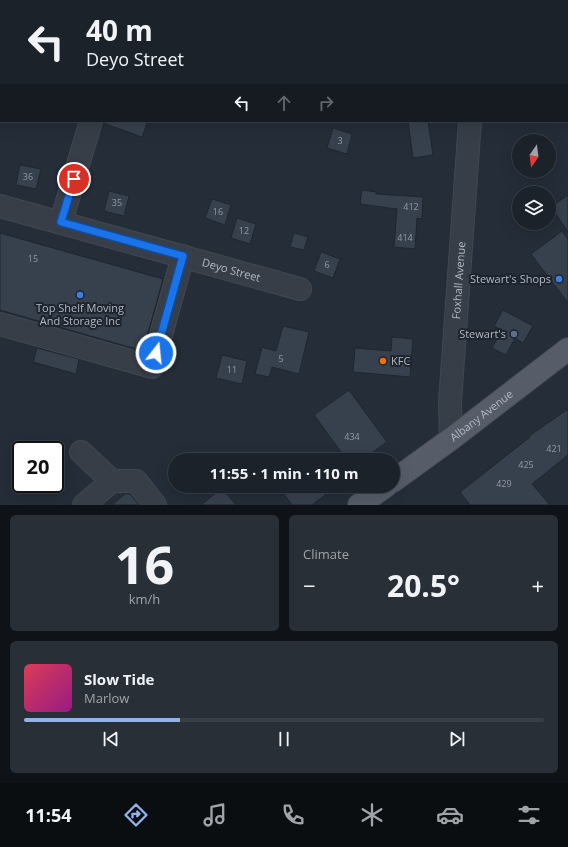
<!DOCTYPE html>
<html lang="en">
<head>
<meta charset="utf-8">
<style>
  :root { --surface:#1b222a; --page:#282f36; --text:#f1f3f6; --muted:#a0a4a8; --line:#393f47; --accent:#91b3eb }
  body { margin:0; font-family:"Open Sans",sans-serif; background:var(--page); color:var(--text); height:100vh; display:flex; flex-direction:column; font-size:15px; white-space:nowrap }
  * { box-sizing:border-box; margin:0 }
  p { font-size:13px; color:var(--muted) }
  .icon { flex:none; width:22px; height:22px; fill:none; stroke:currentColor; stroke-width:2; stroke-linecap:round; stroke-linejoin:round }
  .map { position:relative; height:505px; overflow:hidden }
  .side { display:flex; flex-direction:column; gap:10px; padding:10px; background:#0f1317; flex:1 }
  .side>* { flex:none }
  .top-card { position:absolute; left:0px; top:0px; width:568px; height:122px; box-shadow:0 4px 16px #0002,0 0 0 1px var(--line); background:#1b222a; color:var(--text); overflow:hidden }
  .needle { width:26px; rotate:194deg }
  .buttons { position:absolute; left:512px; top:134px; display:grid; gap:8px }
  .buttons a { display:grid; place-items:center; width:44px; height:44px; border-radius:50%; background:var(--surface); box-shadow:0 4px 16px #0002,0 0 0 1px var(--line); font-size:20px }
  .speed { position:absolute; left:12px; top:441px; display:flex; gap:8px; font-size:20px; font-weight:700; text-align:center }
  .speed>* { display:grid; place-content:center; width:52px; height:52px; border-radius:50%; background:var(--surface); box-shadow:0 4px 16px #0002,0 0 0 1px var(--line); line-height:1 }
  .speed .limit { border:2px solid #111; border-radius:6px; background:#fff; color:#111 }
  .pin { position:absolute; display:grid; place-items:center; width:34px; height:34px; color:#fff; margin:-17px; border:2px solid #fff; border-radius:50%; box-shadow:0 1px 4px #0007 }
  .me { position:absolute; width:44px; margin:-22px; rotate:16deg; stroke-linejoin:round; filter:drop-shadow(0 0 3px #0008) }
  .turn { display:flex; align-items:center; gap:14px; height:84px; padding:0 20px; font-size:18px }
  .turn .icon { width:52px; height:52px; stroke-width:2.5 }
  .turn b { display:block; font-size:28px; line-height:34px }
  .lanes { display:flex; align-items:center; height:38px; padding:0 20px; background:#0003; justify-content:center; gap:20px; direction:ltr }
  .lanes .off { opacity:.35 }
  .big { font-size:30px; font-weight:700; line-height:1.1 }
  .side .card { flex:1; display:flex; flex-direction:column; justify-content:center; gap:6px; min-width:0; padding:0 14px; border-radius:6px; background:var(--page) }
  .side .dial { align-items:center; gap:0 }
  .dial b { font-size:52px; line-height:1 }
  .song { display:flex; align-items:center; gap:12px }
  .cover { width:48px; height:48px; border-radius:6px; background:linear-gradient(135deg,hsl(350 70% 55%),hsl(310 70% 35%)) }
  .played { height:4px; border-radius:2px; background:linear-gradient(90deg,var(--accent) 30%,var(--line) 30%) }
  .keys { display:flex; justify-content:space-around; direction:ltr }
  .heat { display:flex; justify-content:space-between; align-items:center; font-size:22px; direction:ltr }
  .side .tiles { flex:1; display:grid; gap:10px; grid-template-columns:1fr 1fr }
  .card:last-child { grid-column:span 2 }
  .trip { position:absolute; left:168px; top:453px; width:232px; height:40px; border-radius:20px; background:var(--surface); box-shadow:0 4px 16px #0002,0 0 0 1px var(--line); font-weight:700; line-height:40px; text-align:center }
  .tab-bar { display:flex; height:64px; justify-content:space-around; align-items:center; background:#0b0e11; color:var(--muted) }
  .tab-bar .icon { width:28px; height:28px }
  .tab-bar .current { color:var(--accent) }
  .tab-bar b { font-size:18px; color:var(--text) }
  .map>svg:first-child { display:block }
  .building { fill:#37414e; stroke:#1f262f }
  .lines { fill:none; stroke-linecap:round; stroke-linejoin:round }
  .minor-casing { stroke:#414851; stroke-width:24 }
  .major-casing { stroke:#414851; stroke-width:24 }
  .minor { stroke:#383e48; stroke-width:22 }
  .major { stroke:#565d68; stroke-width:22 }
  .route-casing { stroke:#114b97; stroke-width:10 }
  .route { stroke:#1a73e8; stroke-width:7 }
  .shop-dot { fill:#3f7fe0; stroke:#1d242d; stroke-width:1.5 }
  .service-dot { fill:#5c6f8a; stroke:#1d242d; stroke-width:1.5 }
  .food-dot { fill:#e8710a; stroke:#1d242d; stroke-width:1.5 }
  .labels { text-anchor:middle; stroke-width:4; stroke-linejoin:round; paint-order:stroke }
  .number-label { font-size:9px; fill:#9299a4 }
  .street-label { font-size:11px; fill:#b3b9c4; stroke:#1d242d }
  .poi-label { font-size:11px; fill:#b3b9c4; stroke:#1d242d; text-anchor:end }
</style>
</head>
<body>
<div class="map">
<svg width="568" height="505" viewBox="0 0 568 505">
  <rect width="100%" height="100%" fill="#242d38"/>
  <!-- building -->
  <path class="building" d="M103,121h45l-6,16 -39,-14z
    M408,121h20l5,34 -20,3z
    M333,128l19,6 -5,20 -20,-6z
    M20,165l21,4 -5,20 -20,-4z
    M362,190l14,2v2l47,3 -1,22 -5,-1 -2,31 -21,-2 3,-38 -37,-5z
    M109,191l20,5 -5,20 -20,-5z
    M568,195v37l-17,-25z
    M212,199l19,6 -6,20 -20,-7z
    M237,218l19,6 -6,20 -19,-6z
    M562,231l6,8v64l-37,-49z
    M0,233l163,46 -20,72 -143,-41z
    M294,233l14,4 -4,13 -14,-3z
    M321,252l19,7 -7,19 -19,-7z
    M503,310l30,16 -10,17 -8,-5 -9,17 -14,-7 10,-18 -8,-4z
    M283,326l26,6 -10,42 -27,-7 -3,10 -14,-3 7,-27 14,4z
    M392,337l21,2 -3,38 -57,-5 2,-24 36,3z
    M37,348l42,11 -3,15 -43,-12z
    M222,355l25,6 -5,23 -26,-6z
    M349,390l38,52 -25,18h-15l-33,-45z
    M568,409v46l-36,29 18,21h-80l-10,-13 70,-55 -1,-1z
    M298,453l6,7h-16z
    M278,486h45l5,7 -16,12h-20z
    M222,488l14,17h-35z
    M125,494h5l9,11h-27z"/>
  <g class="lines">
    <!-- minor casing -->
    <g class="minor-casing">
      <g id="minor">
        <path d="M33,0l4,1"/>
        <path d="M473,0v1"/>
        <path d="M126,1v-1"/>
        <path id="s1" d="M0,206l300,83"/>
        <path d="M61,222l30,-101"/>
        <path d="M0,324l152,43 31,-111"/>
        <path id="s2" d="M451,439l-1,-37 20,-281"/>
        <path d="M81,452l31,29"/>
        <path d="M84,505l28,-24h24l19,24"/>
      </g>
    </g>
    <!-- major casing -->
    <g class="major-casing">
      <g id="major">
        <path id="s3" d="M393,481l58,-42 117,-90"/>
        <path d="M359,505l27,-19"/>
      </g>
    </g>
    <!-- minor -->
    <use href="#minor" class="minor"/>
    <!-- major -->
    <use href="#major" class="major"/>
  </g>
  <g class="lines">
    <!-- route casing -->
    <g class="route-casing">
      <path id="route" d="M74,179l-13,43 122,34 -27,97"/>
    </g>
    <!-- route -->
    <use href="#route" class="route"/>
  </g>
  <!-- markers -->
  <g class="shop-dot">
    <circle cx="559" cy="279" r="4"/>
    <circle cx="80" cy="295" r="4"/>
  </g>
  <circle class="service-dot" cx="514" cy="334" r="4"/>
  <circle class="food-dot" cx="383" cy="361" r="4"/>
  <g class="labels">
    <!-- number labels -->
    <g class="number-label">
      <text x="340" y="144">3</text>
      <text x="28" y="180">36</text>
      <text x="117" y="206">35</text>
      <text x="411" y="210">412</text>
      <text x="218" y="215">16</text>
      <text x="244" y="234">12</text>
      <text x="405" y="241">414</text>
      <text x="33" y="262">15</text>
      <text x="327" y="268">6</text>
      <text x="281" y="362">5</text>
      <text x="232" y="373">11</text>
      <text x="352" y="440">434</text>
      <text x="554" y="452">421</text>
      <text x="526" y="468">425</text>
      <text x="504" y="487">429</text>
    </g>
    <!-- street labels -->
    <g class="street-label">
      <text dy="4" stroke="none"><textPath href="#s1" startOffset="240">Deyo Street</textPath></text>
      <text dy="4" stroke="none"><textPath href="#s2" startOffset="159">Foxhall Avenue</textPath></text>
      <text dy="4" stroke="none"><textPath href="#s3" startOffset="110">Albany Avenue</textPath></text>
    </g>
    <!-- poi labels -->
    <g class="poi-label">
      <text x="551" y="283">Stewart's Shops</text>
      <text x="80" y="312" text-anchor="middle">Top Shelf Moving<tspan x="80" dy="13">And Storage Inc</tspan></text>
      <text x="506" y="338">Stewart's</text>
      <text x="391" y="365" text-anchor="start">KFC</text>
    </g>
  </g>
</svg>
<div class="buttons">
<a><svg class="needle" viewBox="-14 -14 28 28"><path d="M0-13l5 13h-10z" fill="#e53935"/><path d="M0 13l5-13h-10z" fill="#a0a4a8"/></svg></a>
<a><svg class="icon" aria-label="layers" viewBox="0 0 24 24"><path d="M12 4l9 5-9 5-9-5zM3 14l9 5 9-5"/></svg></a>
</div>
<div class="speed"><div class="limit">20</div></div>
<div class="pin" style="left:74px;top:179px;background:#d93025"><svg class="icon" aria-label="arrive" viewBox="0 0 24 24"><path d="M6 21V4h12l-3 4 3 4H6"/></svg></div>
<svg class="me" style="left:156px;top:353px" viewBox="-20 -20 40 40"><circle r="17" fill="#1a73e8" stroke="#fff" stroke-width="3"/><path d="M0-11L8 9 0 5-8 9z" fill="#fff"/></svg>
<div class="trip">11:55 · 1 min · 110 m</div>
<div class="top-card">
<div class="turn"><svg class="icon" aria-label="left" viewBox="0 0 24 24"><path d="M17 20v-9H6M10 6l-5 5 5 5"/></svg><div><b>40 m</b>Deyo Street</div></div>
<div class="lanes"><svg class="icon" aria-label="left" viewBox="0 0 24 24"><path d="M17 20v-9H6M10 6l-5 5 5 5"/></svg><svg class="icon off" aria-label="ahead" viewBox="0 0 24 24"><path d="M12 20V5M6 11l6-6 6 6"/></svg><svg class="icon off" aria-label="right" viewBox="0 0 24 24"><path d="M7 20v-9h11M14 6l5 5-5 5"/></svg></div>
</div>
</div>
<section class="side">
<div class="tiles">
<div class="card dial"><b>16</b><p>km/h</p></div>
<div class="card"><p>Climate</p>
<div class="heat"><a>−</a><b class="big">20.5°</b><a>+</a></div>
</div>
<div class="card">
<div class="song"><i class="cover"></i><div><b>Slow Tide</b><p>Marlow</p></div></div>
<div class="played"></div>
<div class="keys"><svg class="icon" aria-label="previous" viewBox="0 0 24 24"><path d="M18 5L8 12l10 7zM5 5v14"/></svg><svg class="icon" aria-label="pause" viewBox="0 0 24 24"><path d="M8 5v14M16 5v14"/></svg><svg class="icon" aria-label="next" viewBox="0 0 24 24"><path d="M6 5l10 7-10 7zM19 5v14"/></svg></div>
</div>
</div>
</section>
<nav class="tab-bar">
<b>11:54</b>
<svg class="icon current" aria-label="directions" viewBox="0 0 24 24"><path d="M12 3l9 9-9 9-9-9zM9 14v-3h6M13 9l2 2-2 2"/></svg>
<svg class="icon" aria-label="music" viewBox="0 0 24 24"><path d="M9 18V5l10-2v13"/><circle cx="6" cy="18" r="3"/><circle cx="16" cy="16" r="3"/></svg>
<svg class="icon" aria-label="phone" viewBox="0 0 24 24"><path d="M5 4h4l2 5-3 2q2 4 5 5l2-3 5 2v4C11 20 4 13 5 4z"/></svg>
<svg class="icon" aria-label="climate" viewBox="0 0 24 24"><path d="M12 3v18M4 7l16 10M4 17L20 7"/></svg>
<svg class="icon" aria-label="car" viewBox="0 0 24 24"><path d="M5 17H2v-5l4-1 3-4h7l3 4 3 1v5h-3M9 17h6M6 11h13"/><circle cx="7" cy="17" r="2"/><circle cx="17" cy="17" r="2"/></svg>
<svg class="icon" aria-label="filters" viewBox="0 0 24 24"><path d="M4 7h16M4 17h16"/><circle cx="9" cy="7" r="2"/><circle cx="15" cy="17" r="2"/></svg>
</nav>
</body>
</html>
